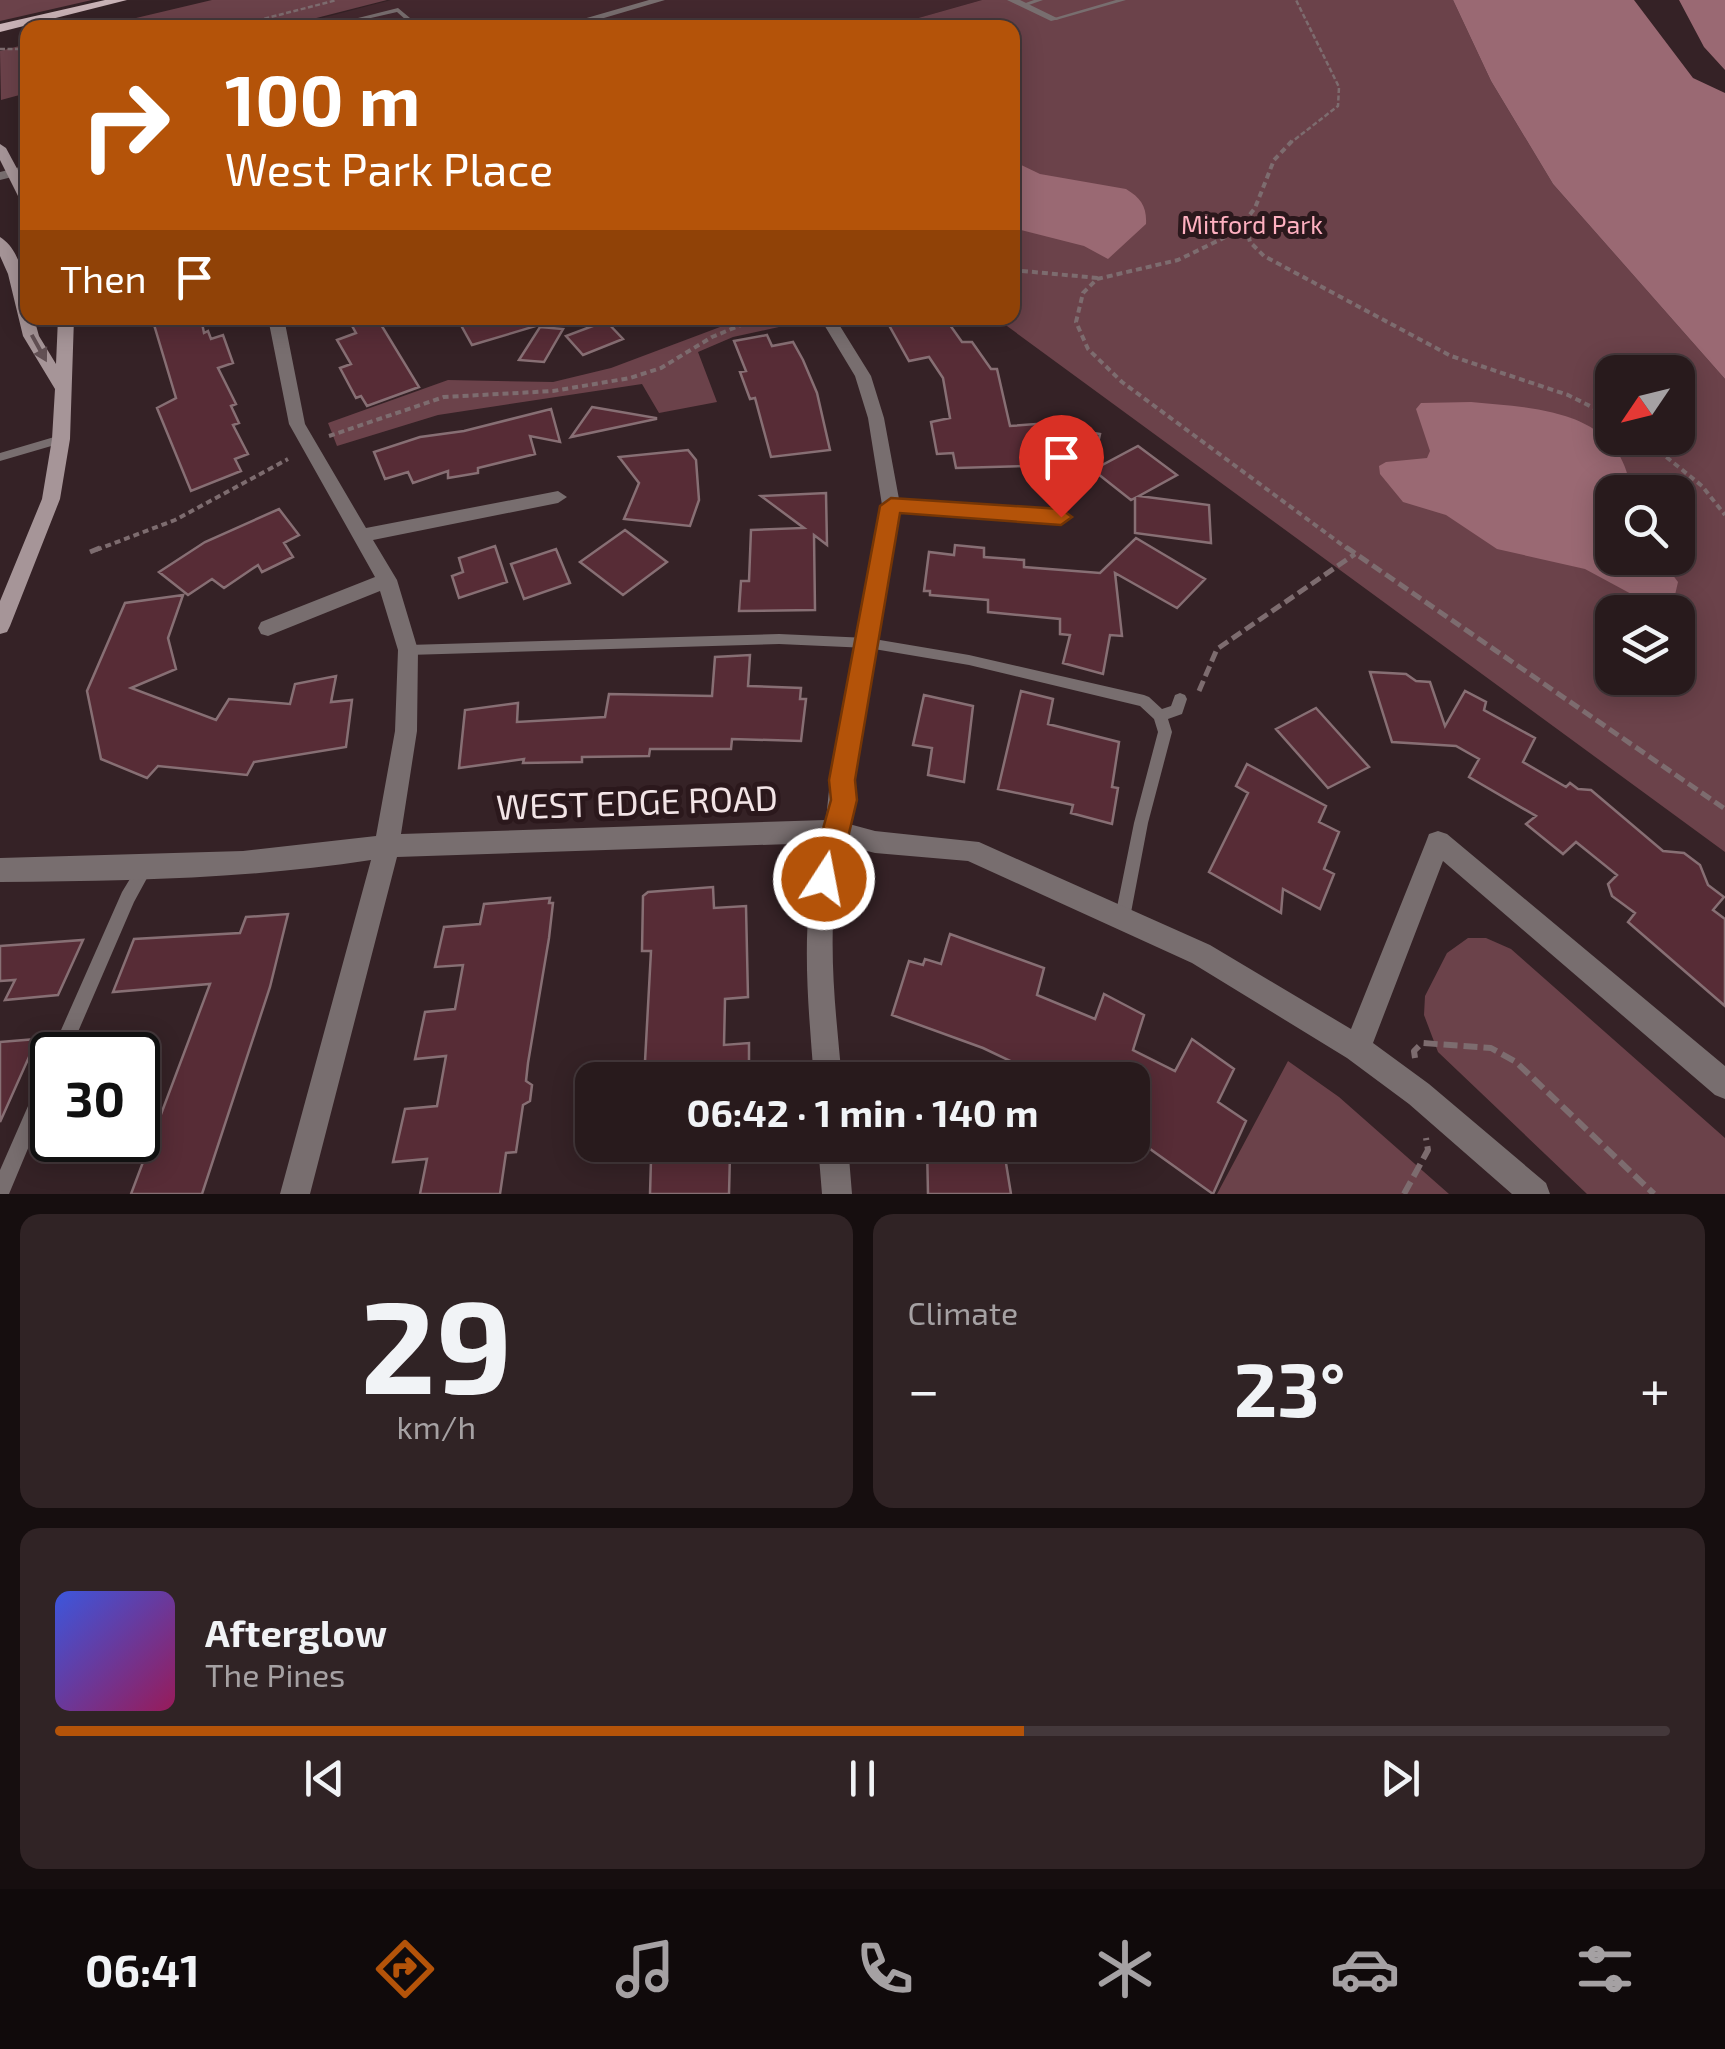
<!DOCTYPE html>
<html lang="en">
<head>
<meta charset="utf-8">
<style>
  :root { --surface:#281a1c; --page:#302325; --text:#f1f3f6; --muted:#a5a1a3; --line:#44383b; --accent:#b45309 }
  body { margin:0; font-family:"Exo 2",sans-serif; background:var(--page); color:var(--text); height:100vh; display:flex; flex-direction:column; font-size:38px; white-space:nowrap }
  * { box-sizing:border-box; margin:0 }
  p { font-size:32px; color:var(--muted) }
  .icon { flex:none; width:55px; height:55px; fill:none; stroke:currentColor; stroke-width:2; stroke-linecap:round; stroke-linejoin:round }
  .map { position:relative; height:1194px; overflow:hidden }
  .details { display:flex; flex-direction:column; gap:20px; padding:20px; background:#160e0f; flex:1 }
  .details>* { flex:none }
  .guide { position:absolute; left:20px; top:20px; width:1000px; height:305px; border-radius:20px; box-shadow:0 5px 25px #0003,0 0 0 2px var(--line); background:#b45309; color:#fff; overflow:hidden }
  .needle { width:65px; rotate:235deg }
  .fabs { position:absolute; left:1595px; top:355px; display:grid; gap:20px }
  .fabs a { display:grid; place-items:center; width:100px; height:100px; border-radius:20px; background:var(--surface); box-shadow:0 5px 25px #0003,0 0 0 2px var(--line); font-size:50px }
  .speed { position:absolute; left:30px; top:1032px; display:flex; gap:20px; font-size:50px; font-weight:700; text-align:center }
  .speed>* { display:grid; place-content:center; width:130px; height:130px; border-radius:50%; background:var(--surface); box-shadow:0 5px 25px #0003,0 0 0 2px var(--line); line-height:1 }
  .speed .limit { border:5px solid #111; border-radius:15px; background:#fff; color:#111 }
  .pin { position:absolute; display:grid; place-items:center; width:85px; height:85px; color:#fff; margin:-102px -42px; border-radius:50% 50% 50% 0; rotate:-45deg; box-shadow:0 0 10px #0007 }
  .pin .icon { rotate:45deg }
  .me { position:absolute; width:110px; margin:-55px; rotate:11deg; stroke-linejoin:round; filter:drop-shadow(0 0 8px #0008) }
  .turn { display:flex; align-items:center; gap:35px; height:210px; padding:0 40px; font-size:45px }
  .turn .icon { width:130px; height:130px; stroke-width:2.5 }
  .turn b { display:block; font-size:70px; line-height:85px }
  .then { display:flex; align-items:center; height:95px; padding:0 40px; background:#0003; gap:20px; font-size:38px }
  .big { font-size:75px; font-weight:700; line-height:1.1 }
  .details .card { flex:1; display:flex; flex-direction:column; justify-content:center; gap:15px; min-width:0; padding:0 35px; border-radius:20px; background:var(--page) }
  .details .dial { align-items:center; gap:0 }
  .dial b { font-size:130px; line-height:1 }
  .song { display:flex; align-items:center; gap:30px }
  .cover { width:120px; height:120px; border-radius:15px; background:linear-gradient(135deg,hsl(230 70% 55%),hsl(330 70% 35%)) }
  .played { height:10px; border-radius:5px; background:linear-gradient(90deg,var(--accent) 60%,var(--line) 60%) }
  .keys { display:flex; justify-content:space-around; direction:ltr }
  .heat { display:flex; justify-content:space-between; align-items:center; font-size:55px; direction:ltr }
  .details .tiles { flex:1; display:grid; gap:20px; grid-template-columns:1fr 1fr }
  .card:last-child { grid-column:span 2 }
  .trip { position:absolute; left:575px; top:1062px; width:575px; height:100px; border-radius:20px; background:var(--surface); box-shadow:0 5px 25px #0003,0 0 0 2px var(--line); font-weight:700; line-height:100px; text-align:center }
  .tab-bar { display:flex; height:160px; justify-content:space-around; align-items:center; background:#100a0b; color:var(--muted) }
  .tab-bar .icon { width:70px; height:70px }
  .tab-bar .selected { color:var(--accent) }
  .tab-bar b { font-size:45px; color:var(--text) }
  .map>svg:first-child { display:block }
  .built { fill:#43282e }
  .green { fill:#6b424a; fill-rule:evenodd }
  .water { fill:#9a6973 }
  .building { fill:#572c36; stroke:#876f74; stroke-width:2.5 }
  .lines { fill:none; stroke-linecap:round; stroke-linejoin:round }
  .path-far3 { stroke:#7d6c6f; stroke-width:2.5; stroke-dasharray:5 2.5; stroke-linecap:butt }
  .path-far2 { stroke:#7d6c6f; stroke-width:4; stroke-dasharray:6 4; stroke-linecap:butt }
  .path-far1 { stroke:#7d6c6f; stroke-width:5; stroke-dasharray:11 5; stroke-linecap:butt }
  .path { stroke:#7d6c6f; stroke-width:6; stroke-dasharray:14 6; stroke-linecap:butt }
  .lane { fill:#786e6f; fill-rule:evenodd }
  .street { fill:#786e6f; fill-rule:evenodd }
  .secondary { fill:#a69598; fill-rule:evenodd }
  .primary { fill:#cab3b7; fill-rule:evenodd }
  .oneway { fill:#625054 }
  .route { fill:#b45309; stroke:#753606; stroke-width:2.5 }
  .labels { text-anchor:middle; stroke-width:10; stroke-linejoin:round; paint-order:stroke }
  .far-park-label { font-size:25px; fill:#feb0c0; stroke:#2b181c }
  .near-street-label { font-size:35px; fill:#f2e4e6; stroke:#2b181c }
</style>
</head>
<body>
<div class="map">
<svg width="1725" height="1194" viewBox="0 0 1725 1194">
  <rect width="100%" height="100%" fill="#352226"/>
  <!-- built -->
  <path class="built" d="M391,0h591l-99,28h-599z"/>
  <!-- green -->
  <path class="green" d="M0,0h92l-92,21z
    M212,0h175l-106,27h-183z
    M982,0h471l38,81 62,103 172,195v473l-729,-534h16v-290h-129zM1612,372h66v66h-66zM1612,492h66v66h-66zM1612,612h66v66h-66z
    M27,44v49l-26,7 -1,-49z
    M744,318h48l5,5 -64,14 -35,15 19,50 -58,11 -17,-29 -204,31 -101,31 -9,-23 120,-43 105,2 58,-14z
    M1468,938h18l25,11 214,189v56h-138l-149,-142 -14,-37 1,-19 22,-43z
    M1288,1061l51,36 110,97h-232z"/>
  <!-- water -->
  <path class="water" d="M1453,0h181l59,78 32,15v286l-172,-195 -62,-103z
    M1679,0h46v70l-21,-23z
    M1013,161l27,13 86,15c15,9 21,18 20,35l-38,35 -24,-13 -71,-18z
    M1471,402c66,6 151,8 160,90h-19v66h48l18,24 -3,13 -17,6 -23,-5 -50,-27 -88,-20 -51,-34 -43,-13 -23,-28 -1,-8 7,-4 41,-4 3,-7 -14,-42 5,-6z"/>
  <!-- building -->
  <path class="building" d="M152,318h49l3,15 4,-2 3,8 12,-4 10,28 -15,5 18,36 -5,2 8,17 -6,2 15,29 -13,5 6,12 -50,20 -34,-83 19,-10z
    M371,318h6l42,69 -52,19 -6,-10 -5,2 -16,-30 11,-4 -14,-24 19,-7 -5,-9z
    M457,318h88l1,5 -74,22z
    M885,318h60l17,24h10l19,27h6l13,57 67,-5 11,11 12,2 -8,37 -68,-15 3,10 -71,2 -3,-15 -16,1 -6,-32 19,-4 -7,-40 -14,-21 -20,4z
    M606,321l17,18 -40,16 -17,-19z
    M540,327l23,2 -19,33 -25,-2z
    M767,335l5,11 21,-4 10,18 14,33 13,57 -59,7 -16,-59 -5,1 -10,-27 6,-1 -12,-30z
    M592,407l64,11v1l-85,18z
    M551,409l9,33 -30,-6 5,18 -57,14v5l-30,5v-7l-35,12 -5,-11 -23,7 -11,-27 46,-15 44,-6z
    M1138,446l39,29 -38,21 70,9 2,38 -76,-10v-35l-4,2 -38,-30z
    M688,450l8,10 3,40 -9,26 -66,-7 15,-36 -20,-26z
    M826,493l1,52 -13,-10 1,75 -76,1 2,-30h8l2,-51 53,-2 -43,-32z
    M279,509l20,26 -15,8 9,14 -31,15 -4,-7 -34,23 -12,-9 -24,16 -29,-23 46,-30z
    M625,530l42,32 -44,33 -43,-33z
    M1136,538l69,41 -28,29 -62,-35 7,63 -12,-1 -7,39 -40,-11 7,-28 -10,-1v-15l-72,-7v-12l-58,-5v-4h-6l5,-39 25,3 1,-10 29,3v9l40,3v7l76,6z
    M495,546l12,36 -48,16 -7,-22 11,-4 -4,-14z
    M556,549l14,34 -46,16 -13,-35z
    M183,595l-15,43 8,31 -45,19 85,32 13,-21 61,5 5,-20 41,-8 -5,26 21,-2 -6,47 -92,15 -7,13 -89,-9 -11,12 -46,-19 -14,-68 38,-88z
    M750,655l-2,31 53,2 -1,11h6l-5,42 -69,-2 -1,10h-81l-1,7 -67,1v5l-59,1 1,-4 -65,9 6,-58 53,-7 -1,19 88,-5 4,-23 103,2 3,-39z
    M1370,672l36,2 10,7 14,1 15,44 20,-35 21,11 -2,8 51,28 -12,24 43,25 4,-4 8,6 13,1 72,61 21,2 16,12 8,20 16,12 -11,13 12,9v87l-97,-84 7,-9 -23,-17 -4,-12 9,-9 -41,-33 -13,12 -37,-30 10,-8 -67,-39 10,-18 -23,-13 -64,-4z
    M1021,691l32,8 -5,25 71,18 -7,45 6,1 -6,36 -41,-11 2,-8 -75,-16z
    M924,695l49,11 -9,76 -36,-7 4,-27 -19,-3z
    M1316,708l53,59 -41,21 -52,-59z
    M1247,764l79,42 -7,16 20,10 -15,37 10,5 -14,35 -37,-20 -2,24 -72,-41 39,-79 -12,-7z
    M713,887l1,21 32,-2 2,91 -23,2 -1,46 25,-2v37h-105l7,-129h-9l1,-55 5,-4z
    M550,898l-1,5h4l-4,35 -21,125 -2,18 6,4 -2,16 -7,4 -7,47 -10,1 -6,41h-80l7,-35 -34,3 12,-53 32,-3 9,-50 -31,3 10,-47 30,-3 8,-44 -28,2 9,-40 36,-3 4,-20z
    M288,914l-18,73 -68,207h-71l79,-210 -97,8 21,-53 106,-6 6,-16z
    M950,934l94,34 -7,27 58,24 9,-25 40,21 -11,35 42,21 17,-32 42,30 -16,33 28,19 -33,73 -81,-58v-56h-82l-67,-32 -91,-33 17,-54 14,4 2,-6 16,5z
    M83,940l-25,55 -53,5 10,-20 -15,1v-35z
    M145,1032l-9,23h-64l8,-19z
    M37,1039l-37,83v-80z
    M927,1145h57l21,12 6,37h-83z
    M730,1154l-1,40h-79l1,-34z"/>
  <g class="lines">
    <!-- path-far3 -->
    <path class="path-far3" d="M228,28l109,-28
      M0,49h28
      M1289,144l49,-38 1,-19 -43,-87"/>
    <!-- path-far2 -->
    <path class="path-far2" d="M1292,141l-18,19 -19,48 -19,24 -58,28 -81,19 -14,14 -7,29 12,27 34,33 227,168
      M1246,226l4,16 14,14 187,100 117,39 44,22
      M1012,270l86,8
      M329,436l115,-39 109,-6 77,-13 31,-10 51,-31 46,-19
      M1643,438l59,48 23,29
      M96,550l79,-30 113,-61"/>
    <!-- path-far1 -->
    <path class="path-far1" d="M1346,547l379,262
      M90,552l12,-5
      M1199,691l18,-42 138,-95"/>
    <!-- path -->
    <path class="path" d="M1415,1058l-1,-7 8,-8 69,5 25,14 138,132
      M1404,1194l24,-44 -2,-12"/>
    <!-- lane -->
    <path class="lane" d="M1034,0h9l-20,7 -3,-2z
      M1116,0h10l-70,20 -5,-1z
      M398,8l24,20h-7l-18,-16 -48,11 -3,-2z
      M61,435l4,1 1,3 -1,3 -65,19v-8z
      M779,634l89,4 101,17 175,40 5,2 13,12 9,-3 4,-11 5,-2 5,2 2,4 -5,15 -14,5 4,13 -24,91 -19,100 -6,2 -6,-2 -2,-6 19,-94 24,-91 -4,-13 -14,-13 -171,-41 -101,-17 -89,-4 -371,11 -5,-1 -2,-4 2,-4 5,-1z
      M144,862l5,2 3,5 -18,33 -66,153h-16v5l-2,-5 72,-163 17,-28z
      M52,1062v29l-43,103h-9v-24l46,-105z"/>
    <!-- street -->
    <path class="street" d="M649,0h16l-95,28h-18z
      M1007,0h13l39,19 -8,2z
      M28,165v8l-28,7v-8z
      M268,318h16l21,106 61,104 192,-37 9,6 -9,6 -185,37 24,40 21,70 -1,81 -16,103 425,-14 4,-40 52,-275 -14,-87 -13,-42 -35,-58h15l36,58 13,42 15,81 162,11 9,7 -9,7 -162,-12 -45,268 -5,44 26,7 104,11 231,103 141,84 75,-187 3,-8 9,-3 9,3 278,232v33l-10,-4 -272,-234 -70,182 56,41 117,99 4,11h-38l-103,-90 -62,-46 -155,-95 -224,-102 -93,-8 -31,-8c-20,76 -9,158 -2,235h-28c-6,-79 -15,-160 6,-237l-423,14 -87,337h-30l91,-334c-123,19 -247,21 -371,22v-24l243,-7 133,-15 19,-105 3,-81 -18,-59 -112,45 -7,-2 -3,-6 3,-6 114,-45 -86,-153z
      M818,1145h30l4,49h-30z"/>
    <!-- secondary -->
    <path class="secondary" d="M0,144l6,4 22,41v17l-7,-4 -21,-42z
      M0,237c23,14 28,55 28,81h6l5,18 17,28 2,-46h16l-4,121 -10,60 -50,127 -3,6 -7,2v-33l42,-102 10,-60 3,-50 -32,-53 -15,-62 -8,-18z"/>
    <!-- primary -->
    <path class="primary" d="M105,0h22l-127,32v-8z"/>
  </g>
  <!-- one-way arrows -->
  <defs><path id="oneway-solid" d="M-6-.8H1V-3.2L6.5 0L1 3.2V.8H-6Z" transform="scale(2.5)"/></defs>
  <use class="oneway" href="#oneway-solid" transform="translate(39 348) rotate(61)"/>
  <!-- route -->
  <path class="route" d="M891,498l170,11 11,8 -11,8 -161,-12 -45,267 2,20 -19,79 -4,10 -10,4 -11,-4 -4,-10 22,-79 -2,-20 51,-274z"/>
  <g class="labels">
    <!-- far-park labels -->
    <g class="far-park-label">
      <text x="1252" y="234">Mitford Park</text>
    </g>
    <!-- near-street labels -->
    <g class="near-street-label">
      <text transform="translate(637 803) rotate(-2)" y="12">WEST EDGE ROAD</text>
    </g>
  </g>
</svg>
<div class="fabs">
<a><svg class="needle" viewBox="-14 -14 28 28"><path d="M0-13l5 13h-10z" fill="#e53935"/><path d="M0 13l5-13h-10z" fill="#a5a1a3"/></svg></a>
<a><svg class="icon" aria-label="search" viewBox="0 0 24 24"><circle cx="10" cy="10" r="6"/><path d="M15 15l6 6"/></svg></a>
<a><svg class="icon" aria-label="layers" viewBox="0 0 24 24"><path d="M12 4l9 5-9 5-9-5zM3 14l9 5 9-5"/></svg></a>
</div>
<div class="speed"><div class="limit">30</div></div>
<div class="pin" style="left:1061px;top:517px;background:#d93025"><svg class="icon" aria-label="arrive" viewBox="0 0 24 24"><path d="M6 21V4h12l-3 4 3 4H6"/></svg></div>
<svg class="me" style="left:824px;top:879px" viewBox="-20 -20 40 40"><circle r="17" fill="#b45309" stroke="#fff" stroke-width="3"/><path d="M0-11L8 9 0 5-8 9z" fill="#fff"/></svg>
<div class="trip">06:42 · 1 min · 140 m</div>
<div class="guide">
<div class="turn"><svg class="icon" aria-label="right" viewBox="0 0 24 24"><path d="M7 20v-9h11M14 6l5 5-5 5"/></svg><div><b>100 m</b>West Park Place</div></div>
<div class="then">Then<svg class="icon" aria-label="arrive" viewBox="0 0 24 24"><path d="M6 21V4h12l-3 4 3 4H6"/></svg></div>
</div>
</div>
<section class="details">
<div class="tiles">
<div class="card dial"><b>29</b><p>km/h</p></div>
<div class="card"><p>Climate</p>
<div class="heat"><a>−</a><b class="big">23°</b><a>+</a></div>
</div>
<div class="card">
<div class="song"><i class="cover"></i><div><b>Afterglow</b><p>The Pines</p></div></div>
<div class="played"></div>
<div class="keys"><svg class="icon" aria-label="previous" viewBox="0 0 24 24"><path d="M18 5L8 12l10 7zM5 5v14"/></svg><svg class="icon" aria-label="pause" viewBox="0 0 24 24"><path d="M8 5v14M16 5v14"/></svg><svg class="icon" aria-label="next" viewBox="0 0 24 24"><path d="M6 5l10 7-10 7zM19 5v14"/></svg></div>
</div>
</div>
</section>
<nav class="tab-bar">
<b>06:41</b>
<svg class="icon selected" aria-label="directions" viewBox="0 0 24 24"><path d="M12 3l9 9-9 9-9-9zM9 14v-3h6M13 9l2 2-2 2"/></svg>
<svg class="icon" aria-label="music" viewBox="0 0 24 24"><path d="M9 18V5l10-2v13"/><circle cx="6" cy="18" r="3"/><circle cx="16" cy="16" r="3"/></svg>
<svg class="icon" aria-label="phone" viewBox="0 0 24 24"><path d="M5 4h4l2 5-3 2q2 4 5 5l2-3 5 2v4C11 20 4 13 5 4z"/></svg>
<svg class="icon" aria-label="climate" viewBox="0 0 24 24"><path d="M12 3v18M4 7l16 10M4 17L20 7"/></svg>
<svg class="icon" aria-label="car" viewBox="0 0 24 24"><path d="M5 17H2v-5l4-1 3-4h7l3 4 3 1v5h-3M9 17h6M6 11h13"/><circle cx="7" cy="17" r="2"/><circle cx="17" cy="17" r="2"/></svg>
<svg class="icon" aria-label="filters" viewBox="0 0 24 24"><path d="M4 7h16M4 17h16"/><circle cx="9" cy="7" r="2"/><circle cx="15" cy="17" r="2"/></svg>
</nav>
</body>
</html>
